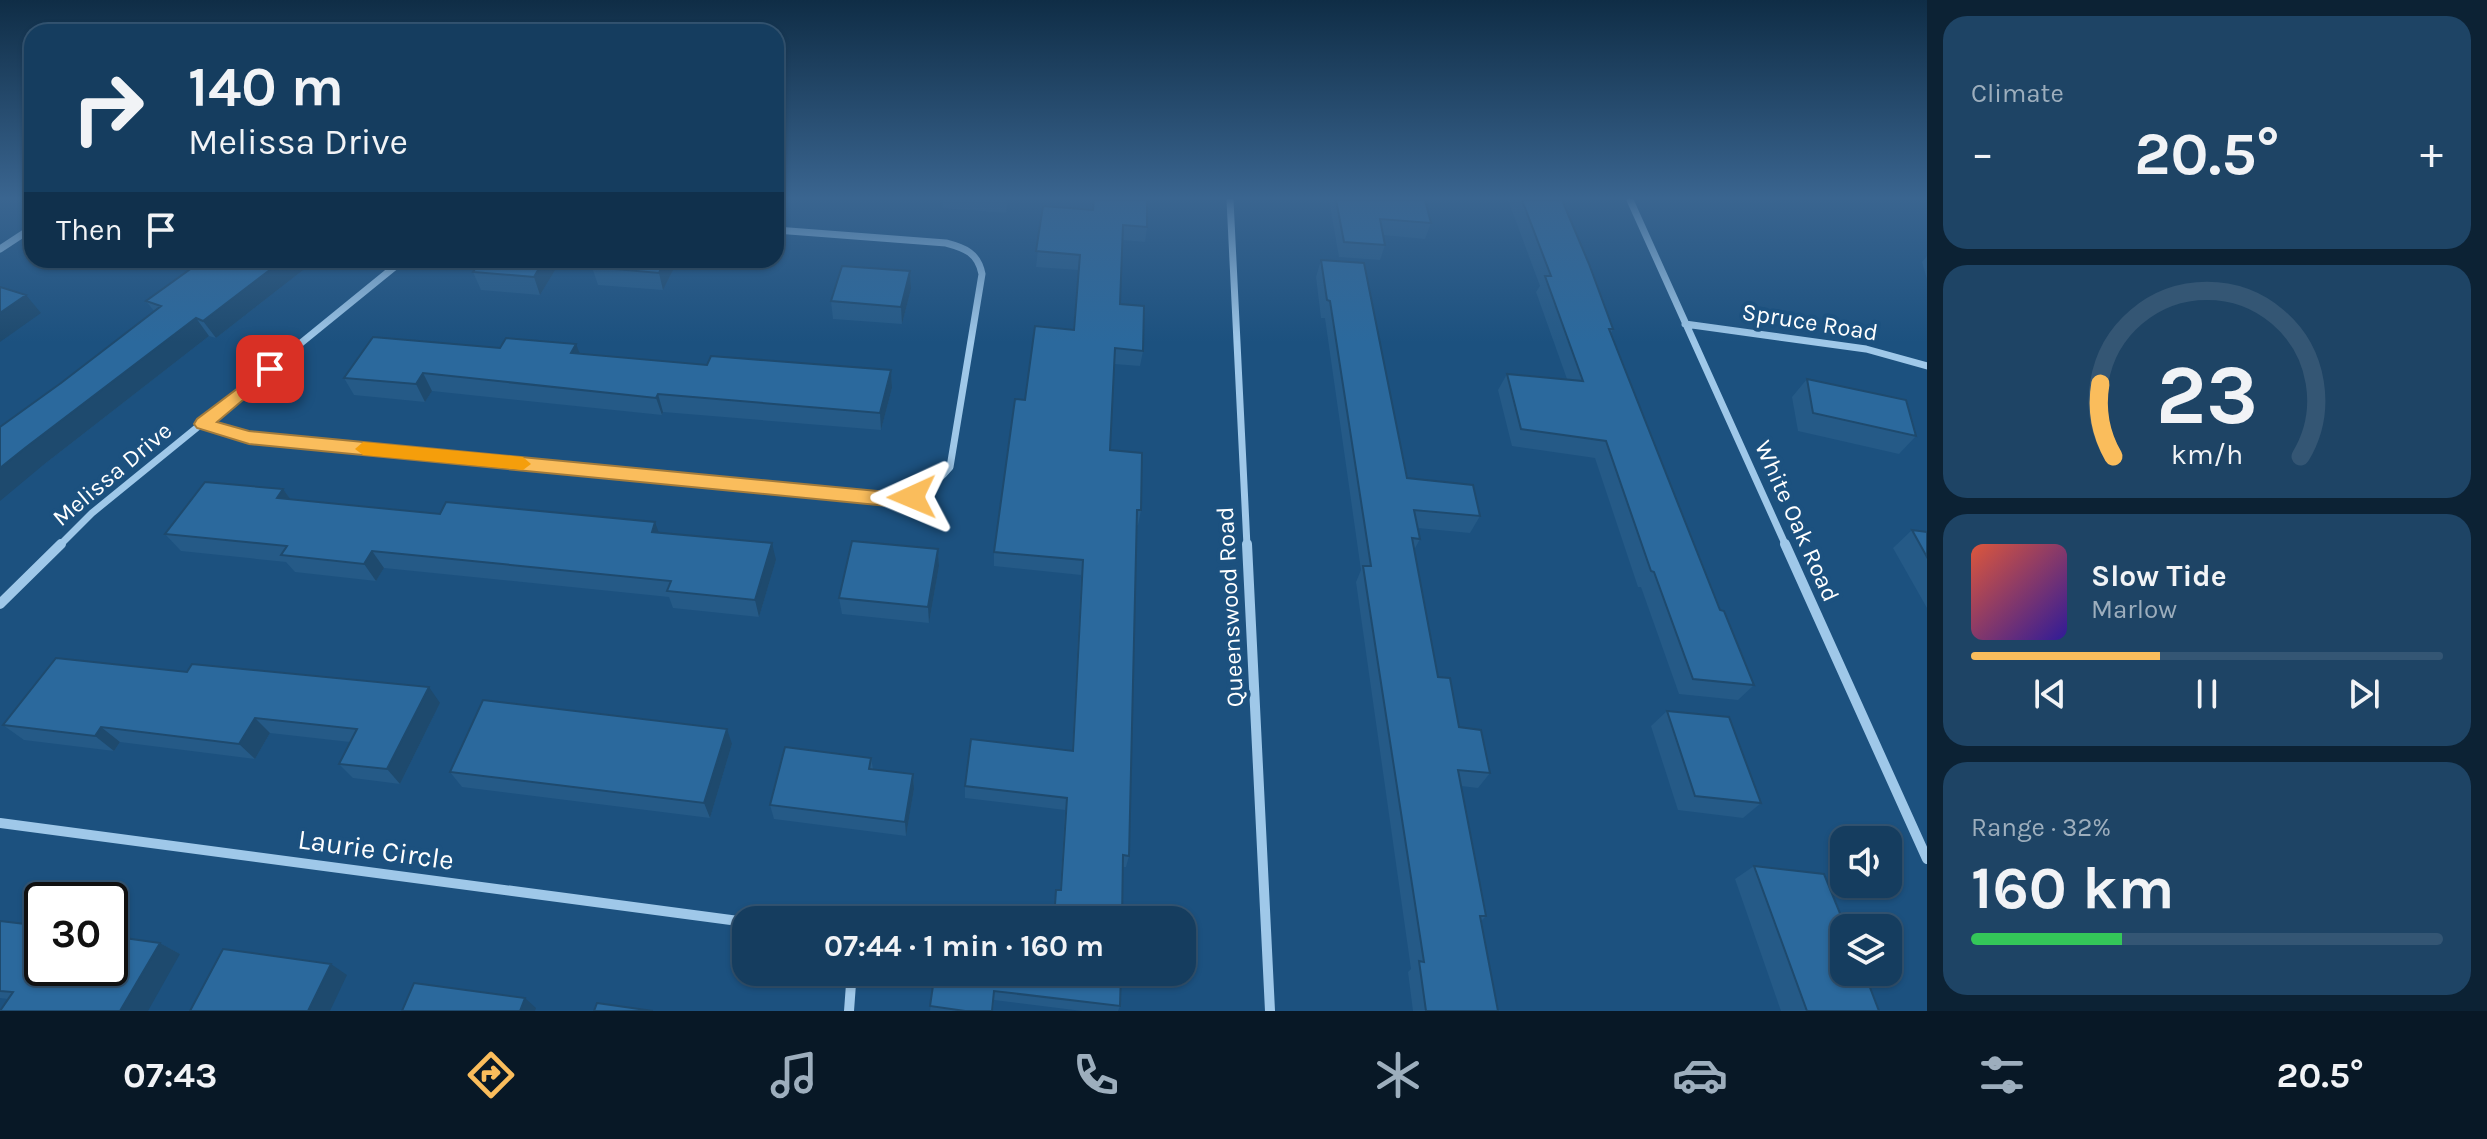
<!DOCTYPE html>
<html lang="en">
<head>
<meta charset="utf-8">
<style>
  :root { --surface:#153d5f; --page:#1e4465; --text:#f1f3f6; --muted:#9daebd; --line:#345674; --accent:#fabd5c }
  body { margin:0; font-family:Karla,sans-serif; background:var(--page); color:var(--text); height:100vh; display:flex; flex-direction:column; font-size:30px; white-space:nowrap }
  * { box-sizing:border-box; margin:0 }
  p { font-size:26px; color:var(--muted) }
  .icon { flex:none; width:44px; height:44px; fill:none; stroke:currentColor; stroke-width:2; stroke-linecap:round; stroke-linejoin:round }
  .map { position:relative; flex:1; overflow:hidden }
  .drawer { display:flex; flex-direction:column; gap:16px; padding:16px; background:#0c2234; width:560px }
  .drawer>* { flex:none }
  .top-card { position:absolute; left:24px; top:24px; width:760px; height:244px; border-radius:24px; box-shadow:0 2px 6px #0004,0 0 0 2px var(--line); background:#153d5f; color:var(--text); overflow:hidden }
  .controls { position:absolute; left:1830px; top:826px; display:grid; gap:16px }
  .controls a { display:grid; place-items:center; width:72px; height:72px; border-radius:16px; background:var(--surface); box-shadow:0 2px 6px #0004,0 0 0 2px var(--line); font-size:40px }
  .speed { position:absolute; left:24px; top:882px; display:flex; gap:16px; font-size:40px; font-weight:700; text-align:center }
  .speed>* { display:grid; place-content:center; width:104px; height:104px; border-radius:50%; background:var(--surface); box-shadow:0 2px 6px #0004,0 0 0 2px var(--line); line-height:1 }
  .speed .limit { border:4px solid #111; border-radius:12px; background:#fff; color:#111 }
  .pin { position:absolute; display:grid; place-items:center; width:68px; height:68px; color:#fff; margin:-34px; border-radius:16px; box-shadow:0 4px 12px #0006 }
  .me { position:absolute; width:88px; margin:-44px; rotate:269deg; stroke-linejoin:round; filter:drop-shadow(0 0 6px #0008) }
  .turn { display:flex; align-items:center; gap:28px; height:168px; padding:0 32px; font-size:36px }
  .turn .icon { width:104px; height:104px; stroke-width:2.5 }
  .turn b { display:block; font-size:56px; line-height:68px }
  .then { display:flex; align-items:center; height:76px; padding:0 32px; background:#0003; gap:16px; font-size:30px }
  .big { font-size:60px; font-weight:700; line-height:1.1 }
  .drawer .tile { flex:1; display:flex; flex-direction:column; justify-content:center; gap:12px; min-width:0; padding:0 28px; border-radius:24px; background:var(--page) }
  .drawer .dial { align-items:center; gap:0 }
  .dial svg { height:208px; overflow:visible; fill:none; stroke:var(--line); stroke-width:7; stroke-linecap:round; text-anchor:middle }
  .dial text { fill:var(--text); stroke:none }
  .song { display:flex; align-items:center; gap:24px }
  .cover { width:96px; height:96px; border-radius:12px; background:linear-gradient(135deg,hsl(10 70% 55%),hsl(250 70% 35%)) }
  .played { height:8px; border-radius:4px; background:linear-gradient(90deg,var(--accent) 40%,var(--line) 40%) }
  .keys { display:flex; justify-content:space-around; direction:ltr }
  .heat { display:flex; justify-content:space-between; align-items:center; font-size:44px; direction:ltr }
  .charge { height:12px; border-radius:6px; background:linear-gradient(90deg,#34c759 32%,var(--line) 0) }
  .trip { position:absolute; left:732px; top:906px; width:464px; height:80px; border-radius:24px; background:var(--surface); box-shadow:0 2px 6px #0004,0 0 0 2px var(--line); font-weight:700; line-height:80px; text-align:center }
  .menu { display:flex; height:128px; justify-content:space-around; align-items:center; background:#081826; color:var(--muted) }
  .menu .icon { width:56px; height:56px }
  .menu .current { color:var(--accent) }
  .menu b { font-size:36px; color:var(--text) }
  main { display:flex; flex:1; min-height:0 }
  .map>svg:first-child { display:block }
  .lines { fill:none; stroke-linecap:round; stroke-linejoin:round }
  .minor-far1 { stroke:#9fc8e9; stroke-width:7 }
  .minor { stroke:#9fc8e9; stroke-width:10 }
  .wall { fill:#255a87 }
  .shaded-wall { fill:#1e4a6e }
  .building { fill:#2b699d; stroke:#1e4a6e; stroke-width:2 }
  .route { fill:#fabd5c; stroke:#a27b3c; stroke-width:2 }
  .slow { fill:#f59e0b }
  .labels { text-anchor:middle; stroke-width:8; stroke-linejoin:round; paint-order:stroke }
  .street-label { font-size:24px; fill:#fff; stroke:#1c517f }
  .near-street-label { font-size:28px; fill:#fff; stroke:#1c517f }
</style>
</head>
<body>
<main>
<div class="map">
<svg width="1927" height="1011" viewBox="0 0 1927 1011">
  <rect width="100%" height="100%" fill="#1c517f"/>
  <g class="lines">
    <!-- minor-far1 -->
    <path class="minor-far1" d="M1230,200l17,346
      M1630,200l156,346
      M0,249l32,-21
      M1685,324l181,25 61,17
      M203,424l46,14 639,61c26,-3 45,-11 62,-32l32,-193c-4,-21 -17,-26 -36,-31l-170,-13
      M59,546l33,-33 311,-253"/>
    <!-- minor -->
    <path class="minor" d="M1247,544l23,467
      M1785,544l142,315
      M0,604l61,-60
      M0,823l746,99
      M846,972l5,12 -2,27"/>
  </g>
  <!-- wall -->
  <path class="wall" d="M943,200h65l-2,13 -63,-5z
    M1329,200h96l6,23 -6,16 -42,-4 2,10 -5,15 -41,-3z
    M1506,200h56l51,129 -2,4 109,277 34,75 -16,15 -59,-6 -38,-107h-3l-43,-129 -83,-12 -14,-56 9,-16 60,5 -31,-87 4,-6 -32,-86z
    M1043,206l104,21 -2,15 -22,-2 -3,64 23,47 -3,15 -26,-2 -4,86 31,60 -3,15h-1l-8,331 -3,11h-3l-1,53h-69l3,-30h4l5,-80 -100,-12v-12l107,-35 9,-176 -87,-9v-14l79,-223 6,-59 -43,-3z
    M1927,256v23l-5,-17z
    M234,260h82l-100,78 -7,-2 -167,130 19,-83 93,-72 -8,-10 81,-36z
    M596,260h82l-15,30 -65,-5 -6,-18z
    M1321,260l86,218 73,38 -10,17 -52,-5 2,11 -6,11 24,127 21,50 31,46 -12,15 -17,-2 25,130 -5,5 17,90h-85l-5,-39 3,-3 -55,-387 5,-12 -36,-252h-4l-5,-41z
    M557,267l-17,28 -59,-5 -8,-18z
    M910,271l1,18 -9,35 -69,-5 -2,-18z
    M500,348l207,17 184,5 1,18 -11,42 -218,-18 -1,3 -230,-24 -7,11 -71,-7 -10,-17z
    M1807,379l109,57 -17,18 -101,-23 -6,-34z
    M283,489l7,10 150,15 219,18 117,28 -17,57 -86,-9 -4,-11 -285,-29 -8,13 -81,-9 -9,-10 -105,-11 -16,-17z
    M1912,530l15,2v76l-34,-60z
    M938,549l1,17 -10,57 -87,-9 -3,-16z
    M440,703l-40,81 -47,-6 -14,-14 11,-22 -80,-9 -15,26 -135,-17 -6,9 -90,-11 -21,-15z
    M1667,711l94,92 -18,15 -65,-8 -27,-84z
    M732,744l-22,74 -248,-31 -12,-15z
    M871,758l2,11 40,5 1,15 -8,47 -132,-17 -4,-14z
    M1754,866l125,145h-98l-46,-132z
    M0,921l160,22 20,11 -172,45 -8,-1z
    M935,972l185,34 -2,5h-36l-88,-11 -1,11h-63z"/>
  <!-- shaded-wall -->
  <path class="shaded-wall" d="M283,260h33l-100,78 -13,-17z
    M544,260h11l2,7 -17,28 -6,-18z
    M665,260h13l-15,30 -4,-17z
    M910,271l1,18 -9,35 -1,-17z
    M26,295l15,18 -41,29v-29z
    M196,318l13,18 -167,130 -42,35v-33l25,-20z
    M576,344l7,18 -12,-9z
    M891,370l1,18 -11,42 -1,-17z
    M423,373l9,18 -7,11 -9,-18z
    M658,394l5,18 -1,3 -6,-17z
    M283,489l13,18 -19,-9z
    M655,522l6,17 -9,-7z
    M772,543l4,17 -17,57 -4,-17z
    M938,549l1,17 -10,57 -1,-16z
    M372,551l12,17 -8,13 -12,-17z
    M429,687l11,16 -40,81 -13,-15z
    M255,718l15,15 -15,26 -16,-15z
    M101,727l19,15 -6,9 -19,-15z
    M727,729l5,15 -22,74 -6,-15z
    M913,774l1,15 -8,47 -1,-14z
    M160,943l20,11 -32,57h-28z
    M331,964l16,11 -17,36h-22z
    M525,998l11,10 -1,3h-15z"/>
  <!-- building -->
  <path class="building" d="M1094,200h53v27l-24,-2 -3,79 24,2 -1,45 -28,-3 -5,102 32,3 -1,57h-4l-8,346 -6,-1 -1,65h-68l2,-30h5l6,-92 -102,-12 6,-47 102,12 10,-191 -89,-8 21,-153 10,1 10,-74 39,4 6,-75 -44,-4 7,-45 50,4z
    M1336,200h89l6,23 -51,-4 5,26 -41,-3z
    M1522,200h40l27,64 24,65h-4l111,281 4,1 30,74 -61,-6 -39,-107 -3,-1 -45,-130 -85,-12 -14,-55 76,7 -38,-105h6z
    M203,260h10l14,5 7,-5h49l-80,61 -7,-3 -171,130 -25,20v-41l61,-44 100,-77 -15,-5z
    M481,260h63l-10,17 -61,-5z
    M596,260h69l-6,13 -67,-6z
    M1321,260l43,3 43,215 66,7 7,31 -66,-6 6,29 -8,-1 26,139 12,1 9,49 22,3 9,43 -32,-3 28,146h-6l18,95h-72l-7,-50 5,1 -61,-396h8l-41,-265 -3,-1z
    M842,266l68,5 -9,36 -70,-6z
    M0,287l26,8 -26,18z
    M373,337l127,11 6,-10 70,6 -5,9 136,12 4,-9 180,14 -11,43 -222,-19 -2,4 -233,-25 -7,11 -72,-6z
    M1807,379l99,21 10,36 -103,-23z
    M205,482l78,7 -6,9 163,16 6,-12 209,20 -3,10 120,11 -17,57 -88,-9 4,-10 -299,-30 -8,13 -83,-9 6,-9 -122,-12z
    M1912,530l15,2v25z
    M852,541l86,8 -10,58 -89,-9z
    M56,658l131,14 5,-8 237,23 -42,82 -48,-5 18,-35 -102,-11 -16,26 -138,-17 -6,9 -92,-11z
    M483,700l244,29 -23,74 -254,-31z
    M1667,711l62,6 32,86 -66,-7z
    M785,747l86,11 -2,11 44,5 -8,48 -135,-17z
    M1754,866l70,8 22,54h-2v44h20l15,39h-72z
    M0,921l42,5v42h68v-32l50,7 -40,68h-120l13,-19 -13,-1z
    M223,949l108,15 -23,47h-118z
    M935,972h186l-1,34 -126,-15 -2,20h-27l-35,-5z
    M414,983l111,15 -5,13h-118z
    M597,1003l56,8h-59z"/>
  <!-- sky -->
  <linearGradient id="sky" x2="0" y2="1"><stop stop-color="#0f2d46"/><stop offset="0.58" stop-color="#3a6590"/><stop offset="1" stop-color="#3a6590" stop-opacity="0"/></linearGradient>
  <rect width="1927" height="342" fill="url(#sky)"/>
  <!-- route -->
  <path class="route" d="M270,364l5,1v8l-58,49 32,9 639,61 24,-2 9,7 -9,6 -24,3 -639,-62 -52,-16 -3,-4 3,-5z"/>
  <!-- slow -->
  <path class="slow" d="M363,442l160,15 8,7 -8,6 -160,-15 -8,-6z"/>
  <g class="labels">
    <!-- street labels -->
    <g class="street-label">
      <text transform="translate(1810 322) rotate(9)" y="8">Spruce Road</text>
      <text transform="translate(112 474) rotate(-40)" y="8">Melissa Drive</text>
      <text transform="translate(1797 521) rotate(66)" y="8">White Oak Road</text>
      <text transform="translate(1230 607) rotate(-93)" y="8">Queenswood Road</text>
    </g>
    <!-- near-street labels -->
    <g class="near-street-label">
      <text transform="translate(376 849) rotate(8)" y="10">Laurie Circle</text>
    </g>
  </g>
</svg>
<div class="controls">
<a><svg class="icon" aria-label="sound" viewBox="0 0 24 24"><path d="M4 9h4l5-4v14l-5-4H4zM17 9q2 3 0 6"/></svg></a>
<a><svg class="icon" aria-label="layers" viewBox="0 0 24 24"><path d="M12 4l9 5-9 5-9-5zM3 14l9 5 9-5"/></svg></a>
</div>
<div class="speed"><div class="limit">30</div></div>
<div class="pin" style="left:270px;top:369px;background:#d93025"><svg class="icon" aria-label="arrive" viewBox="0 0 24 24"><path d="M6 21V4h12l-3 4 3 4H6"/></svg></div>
<svg class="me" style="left:912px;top:497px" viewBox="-20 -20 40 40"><path d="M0-17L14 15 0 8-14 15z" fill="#fabd5c" stroke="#fff" stroke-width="4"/></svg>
<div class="trip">07:44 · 1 min · 160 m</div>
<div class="top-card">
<div class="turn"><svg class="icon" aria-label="right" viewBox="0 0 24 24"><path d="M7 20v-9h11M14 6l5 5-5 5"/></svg><div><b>140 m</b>Melissa Drive</div></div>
<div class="then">Then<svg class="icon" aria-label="arrive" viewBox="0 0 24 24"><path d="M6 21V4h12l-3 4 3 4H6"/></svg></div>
</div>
</div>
<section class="drawer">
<div class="tile"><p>Climate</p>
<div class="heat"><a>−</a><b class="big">20.5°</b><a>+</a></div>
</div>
<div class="tile dial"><svg viewBox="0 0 100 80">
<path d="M14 69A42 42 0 1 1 86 69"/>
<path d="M14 69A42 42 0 0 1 9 41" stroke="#fabd5c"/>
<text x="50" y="56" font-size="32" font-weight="700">23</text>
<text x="50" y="72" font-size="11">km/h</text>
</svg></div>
<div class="tile">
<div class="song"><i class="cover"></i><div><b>Slow Tide</b><p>Marlow</p></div></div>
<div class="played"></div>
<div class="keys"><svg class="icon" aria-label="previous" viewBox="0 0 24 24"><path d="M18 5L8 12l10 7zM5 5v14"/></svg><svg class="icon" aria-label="pause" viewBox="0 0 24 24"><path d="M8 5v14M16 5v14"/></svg><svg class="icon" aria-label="next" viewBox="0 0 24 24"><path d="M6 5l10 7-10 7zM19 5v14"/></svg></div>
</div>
<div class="tile"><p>Range · 32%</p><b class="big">160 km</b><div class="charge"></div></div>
</section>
</main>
<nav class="menu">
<b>07:43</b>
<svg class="icon current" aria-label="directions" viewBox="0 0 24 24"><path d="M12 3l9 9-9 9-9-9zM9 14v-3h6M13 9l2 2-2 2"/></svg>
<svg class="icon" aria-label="music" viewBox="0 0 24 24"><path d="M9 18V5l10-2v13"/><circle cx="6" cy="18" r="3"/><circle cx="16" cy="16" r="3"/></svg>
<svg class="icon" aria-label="phone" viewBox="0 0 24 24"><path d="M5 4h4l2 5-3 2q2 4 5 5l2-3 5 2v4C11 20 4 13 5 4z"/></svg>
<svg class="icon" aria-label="climate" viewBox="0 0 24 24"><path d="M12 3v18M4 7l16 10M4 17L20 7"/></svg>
<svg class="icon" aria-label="car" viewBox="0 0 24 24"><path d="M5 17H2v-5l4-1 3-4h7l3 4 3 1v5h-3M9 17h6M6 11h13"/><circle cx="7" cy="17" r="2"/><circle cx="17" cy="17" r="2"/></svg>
<svg class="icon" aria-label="filters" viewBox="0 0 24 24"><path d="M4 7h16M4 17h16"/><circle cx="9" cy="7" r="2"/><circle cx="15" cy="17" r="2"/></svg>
<b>20.5°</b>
</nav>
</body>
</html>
